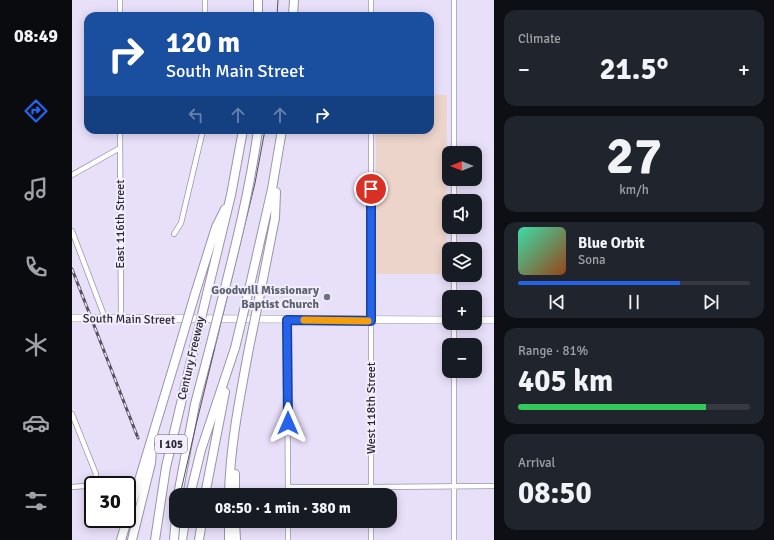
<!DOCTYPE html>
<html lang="en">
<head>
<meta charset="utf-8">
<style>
  :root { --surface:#171b24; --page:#20242c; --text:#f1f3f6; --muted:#9ea1a6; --line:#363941; --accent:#2563eb }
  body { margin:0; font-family:Signika,sans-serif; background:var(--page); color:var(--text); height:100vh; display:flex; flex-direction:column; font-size:15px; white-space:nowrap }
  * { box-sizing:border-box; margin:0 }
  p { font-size:13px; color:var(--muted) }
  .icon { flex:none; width:22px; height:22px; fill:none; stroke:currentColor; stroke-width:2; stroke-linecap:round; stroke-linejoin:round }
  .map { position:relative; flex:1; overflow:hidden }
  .drawer { display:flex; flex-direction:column; gap:10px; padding:10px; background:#0d0f14; width:280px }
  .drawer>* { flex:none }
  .top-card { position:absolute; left:12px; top:12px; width:350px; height:122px; border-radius:12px; box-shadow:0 2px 10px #0003; background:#1a4fa0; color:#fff; overflow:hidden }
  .needle { width:26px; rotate:270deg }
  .tools { position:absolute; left:370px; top:146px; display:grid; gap:8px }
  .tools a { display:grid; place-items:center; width:40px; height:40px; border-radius:8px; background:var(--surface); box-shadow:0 2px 10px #0003; font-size:20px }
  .speed { position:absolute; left:12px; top:476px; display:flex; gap:8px; font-size:20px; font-weight:700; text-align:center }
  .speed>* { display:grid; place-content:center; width:52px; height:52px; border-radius:50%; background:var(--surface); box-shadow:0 2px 10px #0003; line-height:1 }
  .speed .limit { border:2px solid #111; border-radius:6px; background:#fff; color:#111 }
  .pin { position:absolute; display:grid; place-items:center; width:34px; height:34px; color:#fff; margin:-17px; border:2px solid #fff; border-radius:50%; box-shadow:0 1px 4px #0007 }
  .me { position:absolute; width:44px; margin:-22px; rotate:0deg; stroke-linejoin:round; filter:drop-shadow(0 0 3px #0008) }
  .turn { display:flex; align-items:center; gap:14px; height:84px; padding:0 16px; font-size:18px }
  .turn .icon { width:52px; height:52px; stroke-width:2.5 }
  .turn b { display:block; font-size:28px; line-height:34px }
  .lanes { display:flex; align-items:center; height:38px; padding:0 16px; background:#0003; justify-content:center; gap:20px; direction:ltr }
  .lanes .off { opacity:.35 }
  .big { font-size:30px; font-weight:700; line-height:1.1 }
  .drawer .tile { flex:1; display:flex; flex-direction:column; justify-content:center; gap:6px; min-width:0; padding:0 14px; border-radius:12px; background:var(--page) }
  .drawer .dial { align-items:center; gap:0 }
  .dial b { font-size:52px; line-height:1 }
  .song { display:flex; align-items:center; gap:12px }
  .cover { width:48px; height:48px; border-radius:6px; background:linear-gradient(135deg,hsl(160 70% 55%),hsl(20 70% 35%)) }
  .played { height:4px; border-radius:2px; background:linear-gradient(90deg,var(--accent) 70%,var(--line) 70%) }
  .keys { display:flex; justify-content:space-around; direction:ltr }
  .heat { display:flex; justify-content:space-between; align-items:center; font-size:22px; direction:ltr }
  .charge { height:6px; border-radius:3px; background:linear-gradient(90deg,#34c759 81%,var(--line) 0) }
  .trip { position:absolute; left:97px; top:488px; width:228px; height:40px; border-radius:12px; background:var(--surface); box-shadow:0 2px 10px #0003; font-weight:700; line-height:40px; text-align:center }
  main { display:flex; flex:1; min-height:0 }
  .tabs { display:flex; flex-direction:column; width:72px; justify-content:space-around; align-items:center; background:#090b0e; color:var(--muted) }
  .tabs .icon { width:28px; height:28px }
  .tabs .on { color:var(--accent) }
  .tabs b { font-size:18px; color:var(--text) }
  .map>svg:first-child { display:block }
  .education { fill:#edd4cb }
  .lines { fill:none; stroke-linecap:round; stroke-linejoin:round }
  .minor-casing { stroke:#9b93ab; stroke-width:6 }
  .secondary-casing { stroke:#9b93ab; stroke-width:8 }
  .motorway-casing { stroke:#9b93ab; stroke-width:10 }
  .minor { stroke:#fff; stroke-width:4.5 }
  .secondary { stroke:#fff; stroke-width:7 }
  .motorway { stroke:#fff; stroke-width:8 }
  .tram { stroke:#55515f; stroke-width:1 }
  .rail-casing { stroke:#55515f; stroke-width:3 }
  .rail { stroke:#f3eefe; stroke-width:1.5; stroke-dasharray:4.5; stroke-linecap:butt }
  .motorway-bridge-casing { stroke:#9b93ab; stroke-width:10; stroke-linecap:butt }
  .motorway-bridge { stroke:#fff; stroke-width:8 }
  .route-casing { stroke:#184099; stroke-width:10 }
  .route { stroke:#2563eb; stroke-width:7 }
  .slow { stroke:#f59e0b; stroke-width:7 }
  .worship-dot { fill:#6b7280; stroke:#f3eefe; stroke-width:1.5 }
  .labels { text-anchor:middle; stroke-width:4; stroke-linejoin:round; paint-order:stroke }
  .shield { fill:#f3eefe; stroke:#66626e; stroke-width:1 }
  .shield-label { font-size:11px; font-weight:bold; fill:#292630 }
  .street-label { font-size:12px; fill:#292630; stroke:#f3eefe }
  .worship-label { font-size:12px; font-weight:bold; fill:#5b616d; stroke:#f3eefe; text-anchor:end }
</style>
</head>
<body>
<main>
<nav class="tabs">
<b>08:49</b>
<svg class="icon on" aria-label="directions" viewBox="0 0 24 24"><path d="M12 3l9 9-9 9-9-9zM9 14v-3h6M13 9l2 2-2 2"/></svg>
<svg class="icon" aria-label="music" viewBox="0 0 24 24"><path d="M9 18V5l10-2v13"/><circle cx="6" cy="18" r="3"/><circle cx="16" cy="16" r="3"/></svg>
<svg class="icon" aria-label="phone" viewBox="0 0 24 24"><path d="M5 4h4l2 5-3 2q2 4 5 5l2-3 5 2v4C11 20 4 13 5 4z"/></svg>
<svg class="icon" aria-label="climate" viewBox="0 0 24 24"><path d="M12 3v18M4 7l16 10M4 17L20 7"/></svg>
<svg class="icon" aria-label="car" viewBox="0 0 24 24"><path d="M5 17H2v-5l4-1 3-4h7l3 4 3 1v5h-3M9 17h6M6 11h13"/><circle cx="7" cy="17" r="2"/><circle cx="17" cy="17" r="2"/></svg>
<svg class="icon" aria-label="filters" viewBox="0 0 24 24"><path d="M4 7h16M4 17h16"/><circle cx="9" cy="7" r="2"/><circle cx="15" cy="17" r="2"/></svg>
</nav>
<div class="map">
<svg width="422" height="540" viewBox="0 0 422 540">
  <rect width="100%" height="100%" fill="#e8dff9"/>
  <!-- education -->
  <path class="education" d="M358,95h17l-1,179h-70v-144h54z"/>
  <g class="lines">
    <!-- minor casing -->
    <g class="minor-casing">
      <path id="minor" d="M48,0v16
        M133,16v-16
        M299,16v-16
        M48,130l1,189
        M299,130v365
        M382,153v-153
        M0,175l48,-27
        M382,201v-22
        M0,231l33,87
        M102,234l7,-11 22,-93
        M382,249v-22
        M382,297v-22
        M215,320l1,175
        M382,345v-22
        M382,371v169
        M0,414l24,60 -2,10 -9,2 -13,1
        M216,487h83l123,-1
        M299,521v19
        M216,540v-19"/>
    </g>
    <!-- secondary casing -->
    <g class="secondary-casing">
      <path id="secondary" d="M0,318l377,2
        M403,320h19"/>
    </g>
    <!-- motorway casing -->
    <g class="motorway-casing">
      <path id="motorway" d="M186,16v-16
        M221,16l1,-16
        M123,294l21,-67 9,-18
        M135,294l24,-99 12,-65
        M176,294l24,-105 10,-59
        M188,294l15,-76 1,-26
        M106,495l17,-91 15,-57
        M118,495l11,-45 34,-102
        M133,495l20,-103
        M157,495c1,-50 11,-98 20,-147
        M163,495v-21
        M157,521v19
        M163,521l1,19
        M49,540l58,-192
        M60,540l19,-77 1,-14
        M83,540l11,-73 28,-119
        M110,540l3,-19
        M127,540l3,-19"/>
    </g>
    <!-- minor -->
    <use href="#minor" class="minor"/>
    <!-- secondary -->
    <use href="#secondary" class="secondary"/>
    <!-- motorway -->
    <use href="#motorway" class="motorway"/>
    <!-- tram -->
    <path class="tram" d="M205,16l1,-16
      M108,495l16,-70 59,-242 10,-53
      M100,540l4,-23"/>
    <!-- rail casing -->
    <g class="rail-casing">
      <path id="rail" d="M0,269l66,169"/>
    </g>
    <!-- rail -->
    <use href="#rail" class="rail"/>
    <!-- motorway-bridge casing -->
    <g class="motorway-bridge-casing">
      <path id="motorway-bridge" d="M138,347c18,-72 38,-144 48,-217
        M107,348l16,-54
        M122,348l13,-54
        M163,348l13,-54
        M177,348l11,-54
        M102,540l2,-23"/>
    </g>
    <!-- motorway-bridge -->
    <use href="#motorway-bridge" class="motorway-bridge"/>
  </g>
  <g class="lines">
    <!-- route casing -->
    <g class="route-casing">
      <path id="route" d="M216,423l-1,-103 84,1v-132"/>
    </g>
    <!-- route -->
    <use href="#route" class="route"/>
    <!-- slow -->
    <path class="slow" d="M232,320l64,1"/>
  </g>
  <!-- markers -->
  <circle class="worship-dot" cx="255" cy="297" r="4"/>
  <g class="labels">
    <!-- shield labels -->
    <rect class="shield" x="83" y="435" width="32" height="18" rx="3"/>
    <g class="shield-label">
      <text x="99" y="448">I 105</text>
    </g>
    <!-- street labels -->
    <g class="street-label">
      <text transform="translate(48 224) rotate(-90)" y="4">East 116th Street</text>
      <text transform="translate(57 319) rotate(1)" y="4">South Main Street</text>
      <text transform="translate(119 358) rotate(-77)" y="4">Century Freeway</text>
      <text transform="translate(299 408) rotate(-90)" y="4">West 118th Street</text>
    </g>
    <!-- worship labels -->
    <g class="worship-label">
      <text x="247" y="294">Goodwill Missionary<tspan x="247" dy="14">Baptist Church</tspan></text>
    </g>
  </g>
</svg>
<div class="tools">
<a><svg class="needle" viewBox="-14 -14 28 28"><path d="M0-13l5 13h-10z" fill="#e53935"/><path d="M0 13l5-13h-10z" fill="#9ea1a6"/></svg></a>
<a><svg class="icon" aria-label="sound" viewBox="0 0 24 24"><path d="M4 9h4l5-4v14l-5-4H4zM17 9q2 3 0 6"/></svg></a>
<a><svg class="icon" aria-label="layers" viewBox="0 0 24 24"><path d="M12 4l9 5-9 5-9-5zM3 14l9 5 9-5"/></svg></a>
<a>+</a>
<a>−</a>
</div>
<div class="speed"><div class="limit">30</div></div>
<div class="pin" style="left:299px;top:189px;background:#d93025"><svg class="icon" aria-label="arrive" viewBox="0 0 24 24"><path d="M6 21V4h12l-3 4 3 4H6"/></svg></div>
<svg class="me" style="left:216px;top:423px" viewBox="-20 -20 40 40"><path d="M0-17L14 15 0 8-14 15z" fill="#2563eb" stroke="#fff" stroke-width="4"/></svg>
<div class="trip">08:50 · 1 min · 380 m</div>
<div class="top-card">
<div class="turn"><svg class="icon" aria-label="right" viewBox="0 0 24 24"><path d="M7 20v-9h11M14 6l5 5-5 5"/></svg><div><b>120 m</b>South Main Street</div></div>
<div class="lanes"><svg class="icon off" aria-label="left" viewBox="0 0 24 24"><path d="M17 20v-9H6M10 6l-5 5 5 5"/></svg><svg class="icon off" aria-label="ahead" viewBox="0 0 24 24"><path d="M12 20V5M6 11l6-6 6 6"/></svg><svg class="icon off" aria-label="ahead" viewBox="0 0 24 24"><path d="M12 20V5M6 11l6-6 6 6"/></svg><svg class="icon" aria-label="right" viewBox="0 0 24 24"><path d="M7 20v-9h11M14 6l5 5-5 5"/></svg></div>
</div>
</div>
<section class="drawer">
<div class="tile"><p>Climate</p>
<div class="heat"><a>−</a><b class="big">21.5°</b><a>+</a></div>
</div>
<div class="tile dial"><b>27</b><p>km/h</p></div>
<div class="tile">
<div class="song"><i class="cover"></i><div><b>Blue Orbit</b><p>Sona</p></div></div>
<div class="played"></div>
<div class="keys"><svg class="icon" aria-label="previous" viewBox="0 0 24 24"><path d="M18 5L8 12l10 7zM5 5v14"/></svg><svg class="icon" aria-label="pause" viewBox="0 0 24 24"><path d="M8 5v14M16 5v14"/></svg><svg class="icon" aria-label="next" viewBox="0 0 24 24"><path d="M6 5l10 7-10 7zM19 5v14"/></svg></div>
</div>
<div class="tile"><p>Range · 81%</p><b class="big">405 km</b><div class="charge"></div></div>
<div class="tile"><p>Arrival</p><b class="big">08:50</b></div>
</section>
</main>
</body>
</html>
